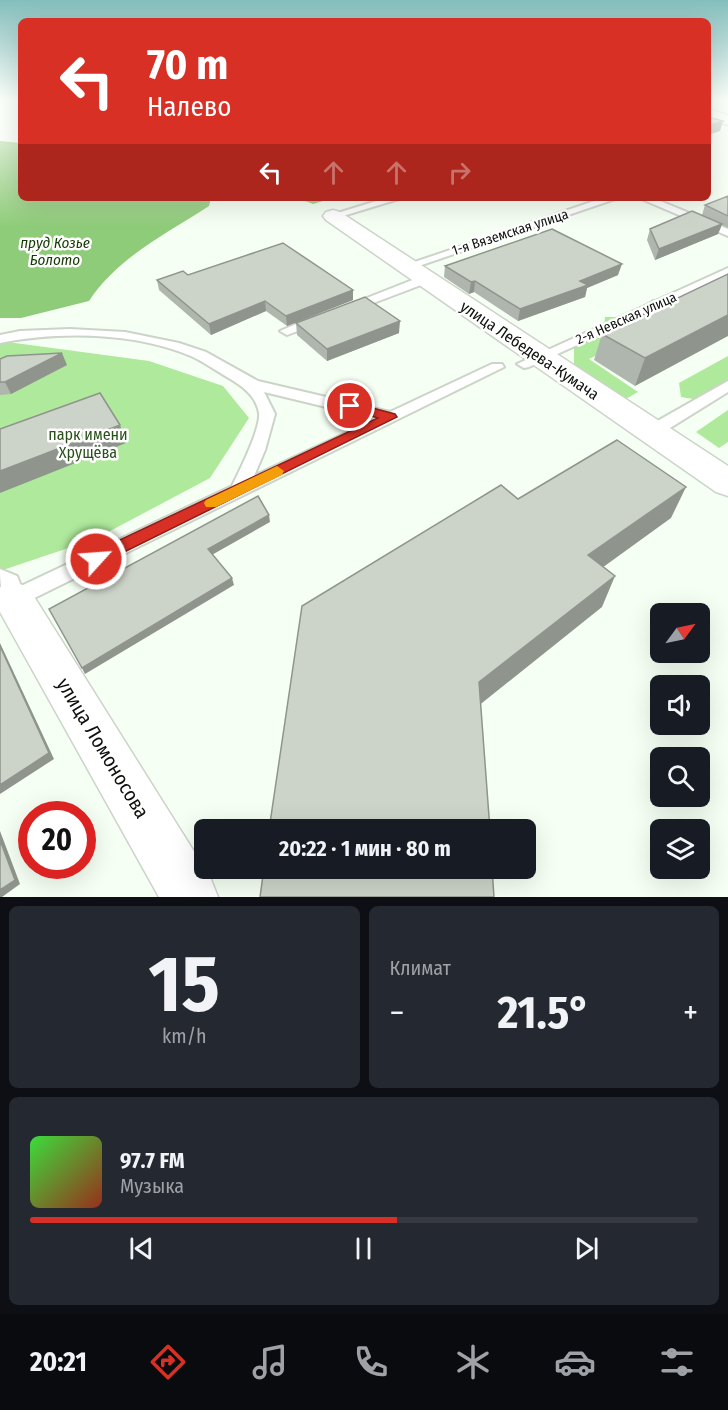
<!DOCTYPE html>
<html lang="ru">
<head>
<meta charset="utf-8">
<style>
  :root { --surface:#171b24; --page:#242831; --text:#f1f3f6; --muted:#9ea1a6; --line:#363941; --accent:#d93025 }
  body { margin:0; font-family:"Fira Sans Condensed",sans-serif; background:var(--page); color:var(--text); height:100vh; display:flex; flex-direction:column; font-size:22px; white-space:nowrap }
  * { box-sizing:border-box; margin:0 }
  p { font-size:20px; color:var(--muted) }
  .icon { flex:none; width:33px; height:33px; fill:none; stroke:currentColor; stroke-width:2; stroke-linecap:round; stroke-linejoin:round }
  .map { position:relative; height:897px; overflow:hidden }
  .panel { display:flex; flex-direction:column; gap:9px; padding:9px; background:#0d0f14; flex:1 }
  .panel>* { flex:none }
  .hud { position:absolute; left:18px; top:18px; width:693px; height:183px; border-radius:9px; box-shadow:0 6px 24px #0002; background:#d93025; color:#fff; overflow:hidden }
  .needle { width:39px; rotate:57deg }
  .buttons { position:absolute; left:650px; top:603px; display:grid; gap:12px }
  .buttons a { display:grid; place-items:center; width:60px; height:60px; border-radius:9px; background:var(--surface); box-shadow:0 6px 24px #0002; font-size:30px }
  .speed { position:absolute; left:18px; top:801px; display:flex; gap:12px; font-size:30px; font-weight:700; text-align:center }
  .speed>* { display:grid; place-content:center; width:78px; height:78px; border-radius:50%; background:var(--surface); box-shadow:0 6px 24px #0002; line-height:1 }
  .speed .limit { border:9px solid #d22; background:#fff; color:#111 }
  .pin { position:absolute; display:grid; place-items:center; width:51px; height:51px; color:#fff; margin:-26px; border:3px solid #fff; border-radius:50%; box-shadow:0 2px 6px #0007 }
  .me { position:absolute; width:66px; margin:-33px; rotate:64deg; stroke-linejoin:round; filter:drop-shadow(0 0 4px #0008) }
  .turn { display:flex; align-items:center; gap:21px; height:126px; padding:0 30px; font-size:27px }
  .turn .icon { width:78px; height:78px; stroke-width:2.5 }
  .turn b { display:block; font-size:42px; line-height:51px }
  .lanes { display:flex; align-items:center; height:57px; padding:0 30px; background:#0003; justify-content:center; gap:30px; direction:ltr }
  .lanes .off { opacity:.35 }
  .big { font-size:45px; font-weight:700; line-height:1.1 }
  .panel .card { flex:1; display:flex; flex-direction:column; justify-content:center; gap:9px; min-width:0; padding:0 21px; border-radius:9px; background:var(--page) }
  .panel .dial { align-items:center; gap:0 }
  .dial b { font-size:78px; line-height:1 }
  .song { display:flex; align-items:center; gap:18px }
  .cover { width:72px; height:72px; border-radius:9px; background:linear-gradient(135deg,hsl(120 70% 55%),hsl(10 70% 35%)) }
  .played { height:6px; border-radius:3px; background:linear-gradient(90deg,var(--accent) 55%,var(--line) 55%) }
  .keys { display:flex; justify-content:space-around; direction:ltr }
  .heat { display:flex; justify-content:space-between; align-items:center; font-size:33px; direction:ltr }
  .panel .tiles { flex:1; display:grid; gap:9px; grid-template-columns:1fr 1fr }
  .card:last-child { grid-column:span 2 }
  .trip { position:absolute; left:194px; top:819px; width:342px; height:60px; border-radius:9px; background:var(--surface); box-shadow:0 6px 24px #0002; font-weight:700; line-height:60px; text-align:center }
  .tab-bar { display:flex; height:96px; justify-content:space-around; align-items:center; background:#090b0e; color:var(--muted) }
  .tab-bar .icon { width:42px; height:42px }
  .tab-bar .on { color:var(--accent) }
  .tab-bar b { font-size:27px; color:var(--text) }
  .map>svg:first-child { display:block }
  .green { fill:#afe99b }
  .water { fill:#8fcc79 }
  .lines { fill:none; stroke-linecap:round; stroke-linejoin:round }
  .stream { fill:#8fcc79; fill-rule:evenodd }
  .lane-casing { stroke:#ccd4c9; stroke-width:4 }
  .street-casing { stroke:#ccd4c9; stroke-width:3 }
  .lane { fill:#fff; fill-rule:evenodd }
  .street { fill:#fff; fill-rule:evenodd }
  .wall { fill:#afb6ad }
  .shaded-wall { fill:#8f948d }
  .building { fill:#ccd4c9; stroke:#8f948d; stroke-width:1.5 }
  .route { fill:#d93025; stroke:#8d1f18; stroke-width:1.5 }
  .slow { fill:#f59e0b }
  .labels { text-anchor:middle; stroke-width:5; stroke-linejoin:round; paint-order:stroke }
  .far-street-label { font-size:14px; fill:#0e110d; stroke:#fff }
  .far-water-label { font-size:15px; font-style:italic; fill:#133a00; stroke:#fff }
  .street-label { font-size:16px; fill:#0e110d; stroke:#fff }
  .park-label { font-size:16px; fill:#2a511a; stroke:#fff }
  .near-street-label { font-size:20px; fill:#0e110d; stroke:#fff }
</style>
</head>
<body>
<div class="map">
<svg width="728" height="897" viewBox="0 0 728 897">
  <rect width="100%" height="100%" fill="#f6fff3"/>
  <!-- green -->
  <path class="green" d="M728,293l-139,66 49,33 -21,12 -43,-36v-24l30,-18 1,-9h48l3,-8 -16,-2 13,-8 21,2z
    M0,341l149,20 74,25 26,32 -39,60 -115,61 -95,32z
    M728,356v30l-23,15 -24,-4 -2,-14z
    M728,410v32l-9,6 -23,-16z"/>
  <!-- water -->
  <path class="water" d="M0,141l21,2v55h190l-2,8c-43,28 -91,51 -120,95l-68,17h-21z"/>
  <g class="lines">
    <!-- stream -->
    <path class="stream" d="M298,198c6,0 10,2 15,2 5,1 13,-2 20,-2l-20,6z"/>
    <!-- lane casing -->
    <g class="lane-casing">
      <path id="lane" d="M386,198h16l-69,21 -5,-3z
        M603,198h15l-208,71 -10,-2z
        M639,198h14l75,31v7z
        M728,268v8l-199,91 -5,1 -7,-4z
        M425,275l4,1v6l-74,28 -5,1 -6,-4z
        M317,315l7,4 -2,3 -35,13 -7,-4z
        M70,329l55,3 54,11 27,9 52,29 132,31 102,-48h10l2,3 -490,241 -7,-3c-6,-12 -7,-23 -7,-36l17,7 4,10 211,-100c7,-14 29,-58 27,-73 -3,-18 -18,-28 -32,-36 -12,-7 -23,-15 -36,-21 -57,-24 -132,-25 -191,-13v-8l20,-4zM264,392l112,27 -122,57 11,-26 10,-36z
        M728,381v11l-71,44h-12l-2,-4 2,-4z"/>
    </g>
    <!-- street casing -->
    <g class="street-casing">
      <path id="street" d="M708,109l20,6v10l-20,-6z
        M333,210l7,2 388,254v30l-12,-4 -390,-272 -3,-4 3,-4z
        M14,582l14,5 182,290 8,20h-59l-159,-285v-25z"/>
    </g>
    <!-- lane -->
    <use href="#lane" class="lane"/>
    <!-- street -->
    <use href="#street" class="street"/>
  </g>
  <!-- wall -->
  <path class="wall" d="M728,196v32l-6,-3 -4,9 -63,26 -8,-20 3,-11 52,-14 3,-10z
    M445,266l173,9 -31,13 -2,9 -67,24 -44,-29 -5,2 -25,-17z
    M728,274l-93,112 -41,-26 8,-26z
    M188,275l165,25 -66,26 -21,-15 -55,24 -52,-45 -2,-10z
    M296,323l103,10 -72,28 -30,-26z
    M0,359l67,6 -56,29 -11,1z"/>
  <!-- shaded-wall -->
  <path class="shaded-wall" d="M723,121l-3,10 -12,4v-9z
    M722,224l-4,10 -63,26 4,-11z
    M622,264l-4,11 -31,13 -2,9 -67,24 2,-12 60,-28z
    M475,281l-1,11 -5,2 2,-12z
    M353,290v10l-66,26 -1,-10z
    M265,301l1,10 -55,24 -2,-11z
    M728,315v21l-93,50 10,-28z
    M400,321l-1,12 -72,28v-12z
    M62,353l5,12 -56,29 -6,-12z
    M120,425l6,18 -126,50v-22z
    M686,487l-15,31 -94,68 11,-31z
    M269,515l1,7 -60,34 -2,-7z
    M615,576l-13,31 -130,104 7,-29z
    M232,578l2,7 -149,89 -3,-6z
    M0,643l54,116 -54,35z
    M0,831l20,53 -18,13h-2z"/>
  <!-- building -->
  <path class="building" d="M708,117l15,4 -15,5z
    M728,196v20l-23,-11z
    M692,211l30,13 -63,25 -9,-20z
    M552,229l70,35 -42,17 8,4 -68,24 -45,-28 -4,1 -26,-16z
    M283,243l70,47 -67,26 -21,-15 -56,23 -52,-44 26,-9 5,4z
    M728,274v41l-83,43 -43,-24z
    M365,297l35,24 -73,28 -31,-26z
    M62,353l-57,29h-5v-23l7,-3z
    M100,393l20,32 -120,46v-42z
    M617,440l69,47 -98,68 27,21 -136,106 11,148h-221l33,-224 199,-121 17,14z
    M258,496l11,19 -61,34 24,29 -150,90 -33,-59z
    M0,646l49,107 -49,32z
    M0,840l15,40 -15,10z
    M264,868h228l2,29h-234z"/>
  <!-- sky -->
  <linearGradient id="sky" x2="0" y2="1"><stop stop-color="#84bebc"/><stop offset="0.44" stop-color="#fbfffa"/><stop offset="1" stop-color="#fbfffa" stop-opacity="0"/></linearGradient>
  <rect width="728" height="227" fill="url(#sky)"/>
  <!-- route -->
  <path class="route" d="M350,402l45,12 2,3 -295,146h-12l-2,-4 2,-5 288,-136 -32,-9v-6z"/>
  <!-- slow -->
  <path class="slow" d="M277,466l7,5 -2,4 -66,32h-10l-2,-4 2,-3z"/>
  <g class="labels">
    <!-- far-street labels -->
    <g class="far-street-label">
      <text transform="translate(510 232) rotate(-18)" y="5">1-я Вяземская улица</text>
      <text transform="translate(626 318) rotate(-24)" y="5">2-я Невская улица</text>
    </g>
    <!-- far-water labels -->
    <g class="far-water-label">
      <text x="55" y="248">пруд Козье<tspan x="55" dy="17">Болото</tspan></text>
    </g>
    <!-- street labels -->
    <g class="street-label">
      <text transform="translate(530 350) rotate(34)" y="6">улица Лебедева-Кумача</text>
    </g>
    <!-- park labels -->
    <g class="park-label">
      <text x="88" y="440">парк имени<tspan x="88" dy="18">Хрущёва</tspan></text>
    </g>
    <!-- near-street labels -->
    <g class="near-street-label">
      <text transform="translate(103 748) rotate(59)" y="7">улица Ломоносова</text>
    </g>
  </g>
</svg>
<div class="buttons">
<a><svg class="needle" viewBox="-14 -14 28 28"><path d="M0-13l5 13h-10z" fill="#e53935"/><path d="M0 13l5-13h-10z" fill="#9ea1a6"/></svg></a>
<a><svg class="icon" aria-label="sound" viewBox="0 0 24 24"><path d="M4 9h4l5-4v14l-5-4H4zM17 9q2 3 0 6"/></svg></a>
<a><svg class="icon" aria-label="search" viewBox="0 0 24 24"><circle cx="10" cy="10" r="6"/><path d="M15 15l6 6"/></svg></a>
<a><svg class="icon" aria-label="layers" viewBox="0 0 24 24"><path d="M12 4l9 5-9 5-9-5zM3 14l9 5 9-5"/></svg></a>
</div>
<div class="speed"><div class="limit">20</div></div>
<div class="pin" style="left:350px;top:406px;background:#d93025"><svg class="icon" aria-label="arrive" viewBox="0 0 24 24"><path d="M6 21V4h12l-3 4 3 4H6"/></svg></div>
<svg class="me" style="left:96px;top:559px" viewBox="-20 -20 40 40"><circle r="17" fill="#d93025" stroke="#fff" stroke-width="3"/><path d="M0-11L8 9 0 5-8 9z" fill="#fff"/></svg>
<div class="trip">20:22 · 1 мин · 80 m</div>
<div class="hud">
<div class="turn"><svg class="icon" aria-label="left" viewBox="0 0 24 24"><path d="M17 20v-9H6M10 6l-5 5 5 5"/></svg><div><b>70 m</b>Налево</div></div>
<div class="lanes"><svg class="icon" aria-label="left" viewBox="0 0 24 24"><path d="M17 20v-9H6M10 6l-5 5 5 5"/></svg><svg class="icon off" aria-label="ahead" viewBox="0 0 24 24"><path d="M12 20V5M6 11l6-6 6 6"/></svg><svg class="icon off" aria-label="ahead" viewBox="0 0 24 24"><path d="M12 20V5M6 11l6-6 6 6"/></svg><svg class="icon off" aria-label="right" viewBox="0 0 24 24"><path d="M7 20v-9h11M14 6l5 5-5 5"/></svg></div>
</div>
</div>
<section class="panel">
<div class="tiles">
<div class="card dial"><b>15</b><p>km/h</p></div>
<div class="card"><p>Климат</p>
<div class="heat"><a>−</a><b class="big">21.5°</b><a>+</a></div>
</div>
<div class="card">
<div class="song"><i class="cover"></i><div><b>97.7 FM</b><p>Музыка</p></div></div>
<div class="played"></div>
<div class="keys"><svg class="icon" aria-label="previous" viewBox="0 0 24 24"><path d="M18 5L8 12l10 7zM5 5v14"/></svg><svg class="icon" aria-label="pause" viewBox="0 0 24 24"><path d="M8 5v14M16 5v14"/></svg><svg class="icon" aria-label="next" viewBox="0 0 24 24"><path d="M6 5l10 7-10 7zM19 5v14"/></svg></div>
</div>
</div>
</section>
<nav class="tab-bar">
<b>20:21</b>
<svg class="icon on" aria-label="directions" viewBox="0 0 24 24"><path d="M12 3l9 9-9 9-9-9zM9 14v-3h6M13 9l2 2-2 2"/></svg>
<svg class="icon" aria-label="music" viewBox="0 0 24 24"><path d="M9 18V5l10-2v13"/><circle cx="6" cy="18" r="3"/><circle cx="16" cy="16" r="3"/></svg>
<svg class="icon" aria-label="phone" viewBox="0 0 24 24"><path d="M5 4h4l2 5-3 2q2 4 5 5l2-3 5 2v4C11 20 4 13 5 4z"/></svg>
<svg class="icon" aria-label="climate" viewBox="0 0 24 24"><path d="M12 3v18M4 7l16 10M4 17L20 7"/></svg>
<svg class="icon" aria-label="car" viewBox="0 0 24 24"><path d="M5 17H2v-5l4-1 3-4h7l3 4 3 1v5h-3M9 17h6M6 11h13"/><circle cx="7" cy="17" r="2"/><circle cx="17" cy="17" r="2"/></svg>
<svg class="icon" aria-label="filters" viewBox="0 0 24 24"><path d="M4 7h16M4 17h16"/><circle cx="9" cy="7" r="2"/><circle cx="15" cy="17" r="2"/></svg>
</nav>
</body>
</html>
